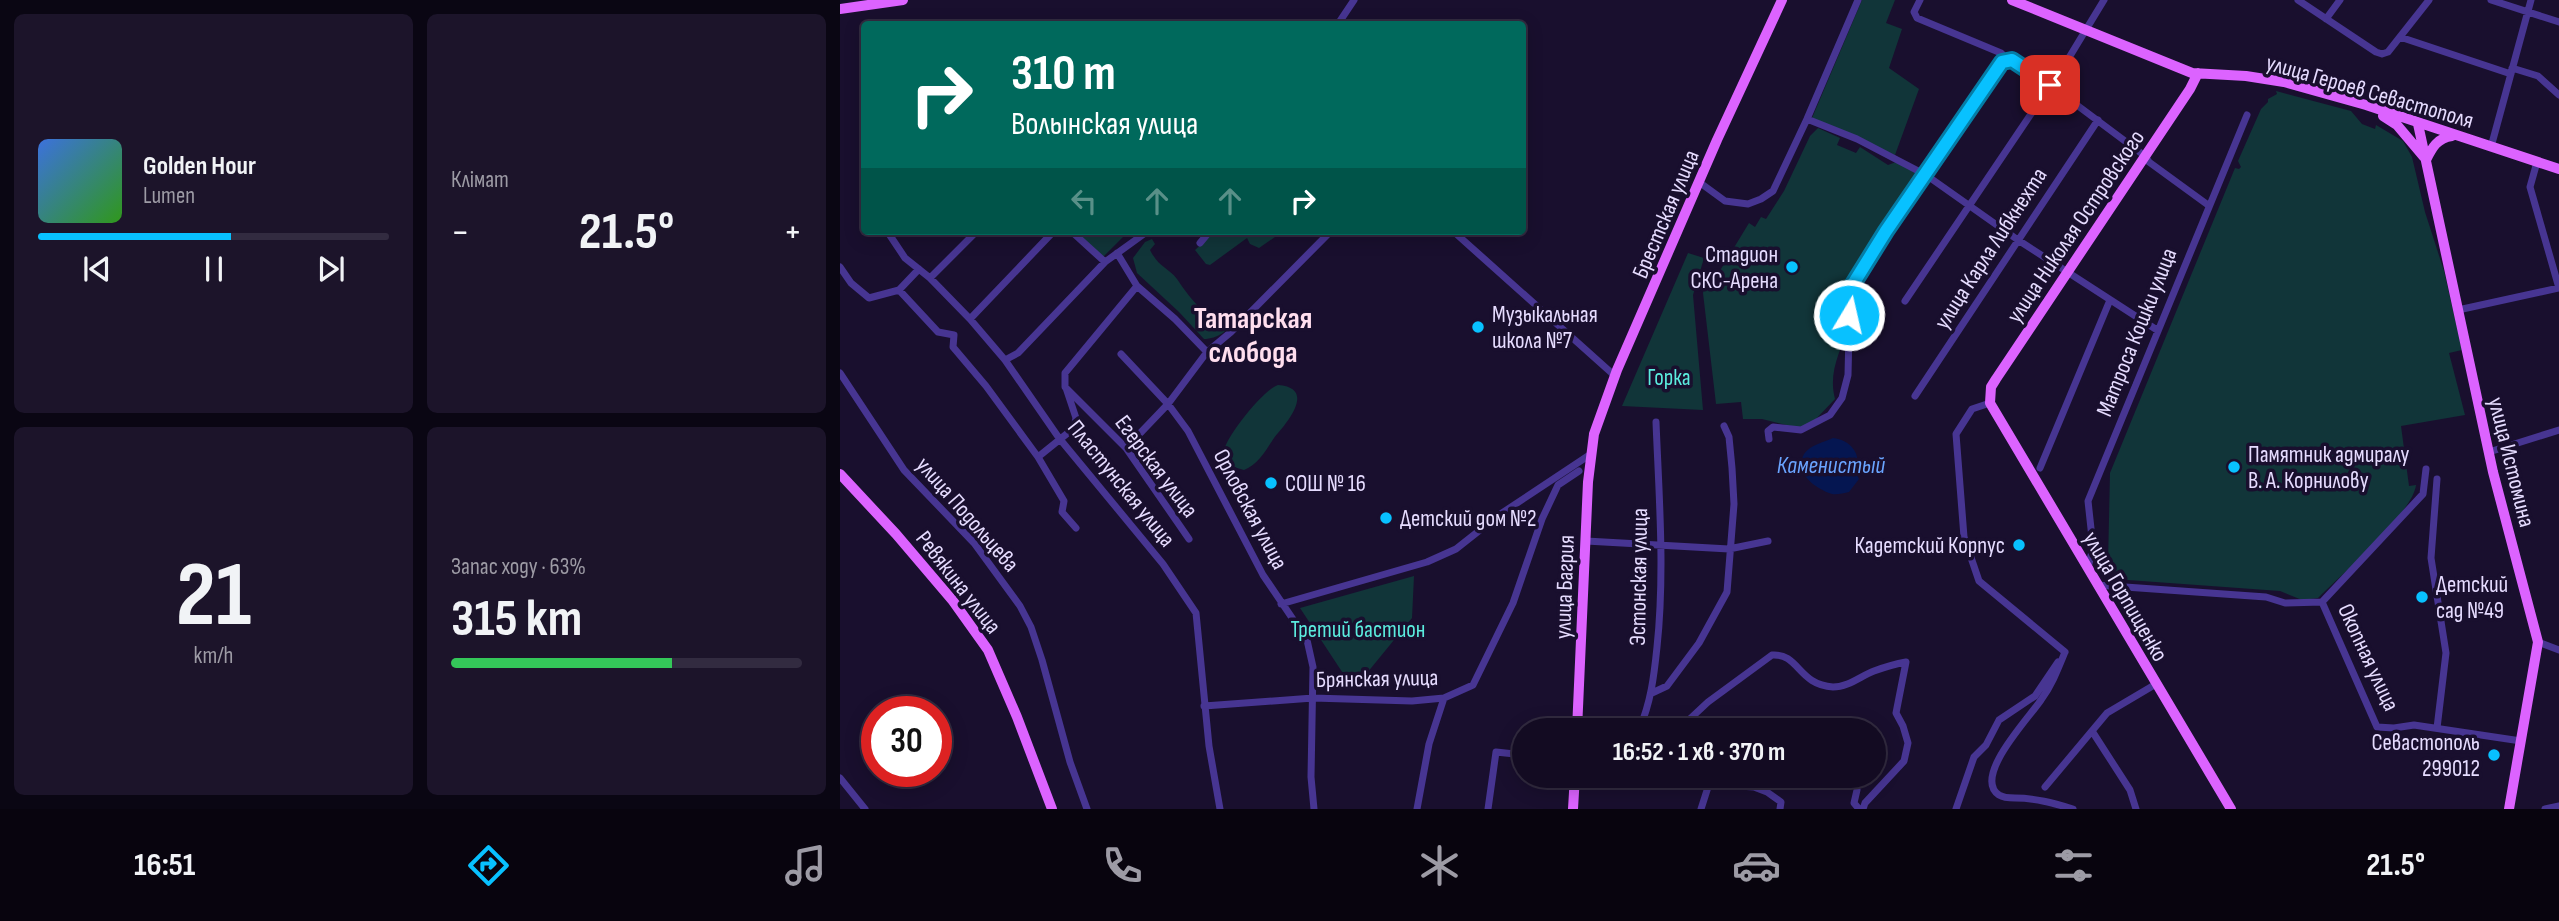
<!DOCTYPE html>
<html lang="uk">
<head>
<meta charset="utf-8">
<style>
  :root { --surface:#130b22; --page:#1c142a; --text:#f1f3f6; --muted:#9d9ba5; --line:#322b40; --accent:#08c1ff }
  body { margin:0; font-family:"Sofia Sans Condensed",sans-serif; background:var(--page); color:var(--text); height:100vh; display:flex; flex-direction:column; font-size:26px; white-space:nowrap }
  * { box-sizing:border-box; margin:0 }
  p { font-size:23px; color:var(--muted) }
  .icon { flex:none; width:38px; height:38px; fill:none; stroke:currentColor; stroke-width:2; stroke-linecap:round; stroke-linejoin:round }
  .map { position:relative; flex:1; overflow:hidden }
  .details { display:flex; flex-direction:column; gap:14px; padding:14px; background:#0a0613; width:840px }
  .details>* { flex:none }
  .top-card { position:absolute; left:21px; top:21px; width:665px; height:214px; border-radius:7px; box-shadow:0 4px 18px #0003,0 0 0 2px var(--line); background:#00695c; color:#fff; overflow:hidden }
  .speed { position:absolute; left:21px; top:696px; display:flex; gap:14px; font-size:35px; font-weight:700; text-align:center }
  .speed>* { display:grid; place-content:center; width:91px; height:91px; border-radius:50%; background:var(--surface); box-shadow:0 4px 18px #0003,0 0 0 2px var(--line); line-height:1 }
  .speed .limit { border:10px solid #d22; background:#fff; color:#111 }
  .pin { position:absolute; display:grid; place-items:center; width:60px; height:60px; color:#fff; margin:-30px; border-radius:14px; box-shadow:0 4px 10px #0006 }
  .me { position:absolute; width:77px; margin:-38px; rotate:9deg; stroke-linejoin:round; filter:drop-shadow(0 0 5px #0008) }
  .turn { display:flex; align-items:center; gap:24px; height:147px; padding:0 35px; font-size:32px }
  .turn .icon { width:91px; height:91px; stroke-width:2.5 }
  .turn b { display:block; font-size:49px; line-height:60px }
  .lanes { display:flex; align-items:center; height:66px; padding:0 35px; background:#0003; justify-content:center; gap:35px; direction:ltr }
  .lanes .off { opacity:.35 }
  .big { font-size:52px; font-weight:700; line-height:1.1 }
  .details .card { flex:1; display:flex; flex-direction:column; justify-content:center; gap:10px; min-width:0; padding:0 24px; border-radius:10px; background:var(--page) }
  .details .dial { align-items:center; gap:0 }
  .dial b { font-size:91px; line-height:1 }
  .song { display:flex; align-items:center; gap:21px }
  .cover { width:84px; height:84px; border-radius:10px; background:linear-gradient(135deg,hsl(220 70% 55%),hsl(110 70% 35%)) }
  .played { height:7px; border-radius:4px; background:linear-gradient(90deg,var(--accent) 55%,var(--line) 55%) }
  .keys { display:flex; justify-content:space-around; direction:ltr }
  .heat { display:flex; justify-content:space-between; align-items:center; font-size:38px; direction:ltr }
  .charge { height:10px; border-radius:5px; background:linear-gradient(90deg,#34c759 63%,var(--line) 0) }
  .details .tiles { flex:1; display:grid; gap:14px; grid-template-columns:repeat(2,1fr) }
  .trip { position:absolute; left:672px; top:718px; width:374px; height:70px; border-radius:35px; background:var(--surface); box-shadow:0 4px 18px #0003,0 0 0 2px var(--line); font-weight:700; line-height:70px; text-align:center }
  .tab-bar { display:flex; height:112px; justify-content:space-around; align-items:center; background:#08040e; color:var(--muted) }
  .tab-bar .icon { width:49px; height:49px }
  .tab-bar .active { color:var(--accent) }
  .tab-bar b { font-size:32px; color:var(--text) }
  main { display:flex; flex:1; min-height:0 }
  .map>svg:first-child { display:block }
  .green { fill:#113539 }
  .water { fill:#051651 }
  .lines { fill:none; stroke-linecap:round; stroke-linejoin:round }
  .minor { stroke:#473592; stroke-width:7 }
  .major { stroke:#dc63ff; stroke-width:10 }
  .route-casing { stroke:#057da6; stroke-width:18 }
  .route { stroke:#08c1ff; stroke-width:12 }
  .poi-dot { fill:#08c1ff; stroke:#190f2e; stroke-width:2.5 }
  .labels { text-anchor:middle; stroke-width:7; stroke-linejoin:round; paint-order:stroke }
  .street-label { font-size:23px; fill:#e6dcff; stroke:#190f2e }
  .poi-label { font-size:23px; fill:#e6dcff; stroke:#190f2e; text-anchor:start }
  .park-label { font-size:23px; fill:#5becde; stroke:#190f2e }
  .water-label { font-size:24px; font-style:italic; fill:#6aa4ff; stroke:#190f2e }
  .district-label { font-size:30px; font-weight:bold; fill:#ffdeee; stroke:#190f2e }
</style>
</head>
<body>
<main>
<section class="details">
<div class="tiles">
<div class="card">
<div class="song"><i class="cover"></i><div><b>Golden Hour</b><p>Lumen</p></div></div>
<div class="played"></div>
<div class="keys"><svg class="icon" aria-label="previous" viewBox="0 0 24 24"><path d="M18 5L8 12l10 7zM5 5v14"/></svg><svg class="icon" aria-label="pause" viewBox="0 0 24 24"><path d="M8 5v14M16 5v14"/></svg><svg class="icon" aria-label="next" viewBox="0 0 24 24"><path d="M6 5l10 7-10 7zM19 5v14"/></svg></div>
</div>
<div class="card"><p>Клімат</p>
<div class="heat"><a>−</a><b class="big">21.5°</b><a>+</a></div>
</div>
<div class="card dial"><b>21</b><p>km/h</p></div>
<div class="card"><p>Запас ходу · 63%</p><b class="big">315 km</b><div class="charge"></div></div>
</div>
</section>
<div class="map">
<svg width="1719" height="809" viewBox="0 0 1719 809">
  <rect width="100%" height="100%" fill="#190f2e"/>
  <!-- green -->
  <path class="green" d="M1022,0h33l-9,23 16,6 -13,39 30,21 -24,66 -83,-37z
    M1436,91l75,20 11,13 13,5 1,-4 27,16 9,16 13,55 19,59 18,79 -13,3 16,62 -64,11 8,60 7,-1c-3,28 -76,91 -98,113l-16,2 -22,-9 -166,-12 -6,-15 2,-91 125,-305 4,1 2,-2 -3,-6 23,-52 7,-7v-3l9,-5z
    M978,128l22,10 -3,7 19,8 4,-6 28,18 8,-3 20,11 -84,141 18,12c-10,24 -22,47 -15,73l-20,21 -16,8 -37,-9h-19l-2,-17 -25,2 -13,-111 2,-9 5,3 39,-64 6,4 6,-10 5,2 18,-28 26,-55z
    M232,231h57l-29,29z
    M376,231h56l3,6 -16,11 -9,-4 -3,-6 -37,27 -4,-1 -11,-14z
    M312,239l3,5 -5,6c9,18 18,17 27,29 9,13 22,33 39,38 5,2 11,0 16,-2l2,2c-3,13 -17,22 -30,22l-25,-27 -42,-39 -4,-15 12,-16z
    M848,253l16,5 -11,37 10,115 -81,-4z
    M438,385c40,3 7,40 -4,53 -8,12 -16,27 -30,32l-14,-4 -7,-11c0,-16 41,-66 55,-70z
    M574,576l-2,42 -54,66h-8l-50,-76z"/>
  <!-- water -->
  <path class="water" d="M993,438c17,2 30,16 22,33l4,8 -10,13c-5,1 -12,3 -17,2 -16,-5 -39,-21 -28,-40 6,-9 20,-12 29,-16z"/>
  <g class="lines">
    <!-- minor -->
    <path class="minor" d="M1080,0l-6,12 3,6 84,35 6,6h5l38,26 95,71 4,6 59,43
      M1458,0l78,52 6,2 6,-2 41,-52
      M1651,0l68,22
      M1486,19l14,-19
      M498,24l16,-24
      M1560,37l111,37
      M1672,68l26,8 21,19
      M967,119l50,20 69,36 92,65 139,90
      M1651,147l40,-147
      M859,182l26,19 23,3 13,-5 12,-8 34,-72 51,-119
      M47,231l18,27 25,20 40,41 35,41 54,78 104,126 33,49 13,133 11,63
      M231,231l34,31
      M613,231l162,145
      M360,243l10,-12
      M277,253l20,33 38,33 32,33
      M0,267l11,16 18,15 30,-8 20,-21
      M90,278l47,-47
      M297,286l-72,87v14l61,61 63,91
      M59,290l39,42 16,3 -1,12 33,39 52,71 36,-29 2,-10 -10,-30
      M1065,301l165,-245 34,-56
      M1618,310l101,-22 -29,-101 7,-25
      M130,319l84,-88
      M281,354l47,50 20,27 75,144 44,65 6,27 -2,110 3,32
      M165,360l13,-7 87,-91 43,-31
      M0,373l64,97 70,73 46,63 11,21 11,33 28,102 17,47
      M1075,396l183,-276
      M1150,403l-18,6 -16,25 8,103 15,44 86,71
      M929,439l-1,-8 5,-4 28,3 29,-15 12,-17 6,-23 2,-86 36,-58 116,-169 5,-3
      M286,448l42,-44 39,-52 24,-20 100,-101
      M1649,452l70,-22
      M198,457l26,44 -2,11 14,16
      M1200,468l70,-168
      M1597,479l-6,79 15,95 -9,75
      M746,541l143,8 39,-8
      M1248,568l5,-21 -5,-46 159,-386
      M1257,585l169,12 19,6 37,-1
      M1482,602l55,125 17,1 20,-3 107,16
      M1482,602l101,-108 3,-25
      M441,604l146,-42 29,-13 43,-34 92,-61
      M1698,642l21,8
      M1225,652c-7,17 -13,33 -24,48 -12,18 -69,77 -42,95 5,3 10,3 16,3 20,0 38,5 58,11
      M812,693l15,-7 32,-43 28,-51 7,-88 -2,-36 -3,-31 -5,-11
      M364,706l109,-8 99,3 32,-3 29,-13 40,-82 29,-84 16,-34 21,-14
      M799,730c12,-28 15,-54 18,-83 8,-75 2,-150 -1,-225
      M838,730l30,-28 64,-47c27,-2 26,30 61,32 15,0 28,-11 41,-16 11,-4 21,-7 32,-9l-10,51 7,13 5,17 -4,18 -39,42 -2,6
      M913,730l11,-5 22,5
      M1252,731l38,59 6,19
      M796,775l73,9 45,3 13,5 14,10 -1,7
      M0,778l25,31
      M1021,779l2,-4
      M1205,787l62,-74 49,-29
      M1017,790l-3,13 5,6
      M577,809l12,-65 15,-46
      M648,809l8,-57 28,3
      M861,809l8,-25
      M1116,809l18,-52 12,-12 13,-25 36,-24 23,-34
      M1705,809l14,-3"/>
    <!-- major -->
    <path class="major" d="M1172,0l180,73 54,3 38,6 82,23 193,64
      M0,9l63,-9
      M1358,73l-8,16 -194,290 -5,8 -1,16 241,406
      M1543,116l14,9 27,32
      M1578,124l75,348 45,170 -29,167
      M1586,160c6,-12 11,-22 26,-24
      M0,474l56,60 57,67 35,49 29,67 35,92
      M737,730l11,-248 6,-48 23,-64 100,-230 65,-140
      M733,809l2,-34"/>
  </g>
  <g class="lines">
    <!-- route casing -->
    <g class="route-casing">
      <path id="route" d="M1009,315l1,-26 36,-58 116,-169 10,-2 38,25"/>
    </g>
    <!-- route -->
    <use href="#route" class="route"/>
  </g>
  <!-- markers -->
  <g class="poi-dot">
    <circle cx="952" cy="267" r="7"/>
    <circle cx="638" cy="327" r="7"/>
    <circle cx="1394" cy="467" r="7"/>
    <circle cx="431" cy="483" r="7"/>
    <circle cx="546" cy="518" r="7"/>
    <circle cx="1179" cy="545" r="7"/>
    <circle cx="1582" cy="597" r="7"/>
    <circle cx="1654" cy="755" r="7"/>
  </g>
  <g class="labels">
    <!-- street labels -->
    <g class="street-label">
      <text transform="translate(1530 91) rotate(16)" y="8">улица Героев Севастополя</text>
      <text transform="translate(825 214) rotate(-67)" y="8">Брестская улица</text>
      <text transform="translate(1235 226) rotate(-56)" y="8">улица Николая Островского</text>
      <text transform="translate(1150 248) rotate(-57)" y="8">улица Карла Либкнехта</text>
      <text transform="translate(1296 332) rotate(-68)" y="8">Матроса Кошки улица</text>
      <text transform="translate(1672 462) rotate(76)" y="8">улица Истомина</text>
      <text transform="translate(317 466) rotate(53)" y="8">Егерская улица</text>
      <text transform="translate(282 483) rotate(51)" y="8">Пластунская улица</text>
      <text transform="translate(411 509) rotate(62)" y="8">Орловская улица</text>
      <text transform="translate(128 514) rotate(49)" y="8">улица Подольцева</text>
      <text transform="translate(798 577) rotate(-89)" y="8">Эстонская улица</text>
      <text transform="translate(119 582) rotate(52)" y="8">Ревякина улица</text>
      <text transform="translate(724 587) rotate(-88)" y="8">улица Багрия</text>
      <text transform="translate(1286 596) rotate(60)" y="8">улица Горпищенко</text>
      <text transform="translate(1529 657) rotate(65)" y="8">Окопная улица</text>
      <text transform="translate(537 678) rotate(-1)" y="8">Брянская улица</text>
    </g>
    <!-- poi labels -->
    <g class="poi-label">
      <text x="938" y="262" text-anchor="end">Стадион<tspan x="938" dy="26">СКС-Арена</tspan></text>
      <text x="652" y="322">Музыкальная<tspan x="652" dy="26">школа №7</tspan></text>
      <text x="1408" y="462">Памятник адмиралу<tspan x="1408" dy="26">В. А. Корнилову</tspan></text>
      <text x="445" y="491">СОШ № 16</text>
      <text x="560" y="526">Детский дом №2</text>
      <text x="1165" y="553" text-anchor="end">Кадетский Корпус</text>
      <text x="1596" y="592">Детский<tspan x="1596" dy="26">сад №49</tspan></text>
      <text x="1640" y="750" text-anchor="end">Севастополь<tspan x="1640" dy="26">299012</tspan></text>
    </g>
    <!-- park labels -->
    <g class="park-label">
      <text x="829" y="385">Горка</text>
      <text x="518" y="637">Третий бастион</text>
    </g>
    <!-- water labels -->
    <g class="water-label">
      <text x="991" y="473">Каменистый</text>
    </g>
    <!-- district labels -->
    <g class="district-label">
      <text x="413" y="328">Татарская<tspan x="413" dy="34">слобода</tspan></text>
    </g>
  </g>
</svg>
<div class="speed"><div class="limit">30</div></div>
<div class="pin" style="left:1210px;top:85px;background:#d93025"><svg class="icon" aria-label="arrive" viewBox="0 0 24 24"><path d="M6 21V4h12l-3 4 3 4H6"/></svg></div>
<svg class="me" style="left:1009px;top:315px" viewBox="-20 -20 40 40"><circle r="17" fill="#08c1ff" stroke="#fff" stroke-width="3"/><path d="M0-11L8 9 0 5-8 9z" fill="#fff"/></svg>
<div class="trip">16:52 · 1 хв · 370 m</div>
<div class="top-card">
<div class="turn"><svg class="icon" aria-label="right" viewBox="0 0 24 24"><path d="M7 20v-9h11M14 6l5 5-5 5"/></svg><div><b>310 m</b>Волынская улица</div></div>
<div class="lanes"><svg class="icon off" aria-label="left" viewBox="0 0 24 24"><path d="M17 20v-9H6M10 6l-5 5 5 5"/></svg><svg class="icon off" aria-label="ahead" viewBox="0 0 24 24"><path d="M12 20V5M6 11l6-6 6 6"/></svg><svg class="icon off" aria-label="ahead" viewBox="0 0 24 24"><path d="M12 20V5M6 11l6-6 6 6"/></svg><svg class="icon" aria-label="right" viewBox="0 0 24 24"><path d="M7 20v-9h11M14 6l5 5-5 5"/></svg></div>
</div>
</div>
</main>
<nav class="tab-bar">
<b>16:51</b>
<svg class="icon active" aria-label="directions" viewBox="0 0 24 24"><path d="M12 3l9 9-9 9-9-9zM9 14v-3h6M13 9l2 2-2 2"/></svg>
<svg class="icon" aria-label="music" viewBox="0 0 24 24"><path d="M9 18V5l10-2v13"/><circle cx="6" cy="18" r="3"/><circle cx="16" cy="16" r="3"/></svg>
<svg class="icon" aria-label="phone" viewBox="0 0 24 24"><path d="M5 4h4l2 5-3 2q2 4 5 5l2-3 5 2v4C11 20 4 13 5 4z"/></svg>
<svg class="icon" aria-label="climate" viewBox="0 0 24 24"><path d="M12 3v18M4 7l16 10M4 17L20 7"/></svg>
<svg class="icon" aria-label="car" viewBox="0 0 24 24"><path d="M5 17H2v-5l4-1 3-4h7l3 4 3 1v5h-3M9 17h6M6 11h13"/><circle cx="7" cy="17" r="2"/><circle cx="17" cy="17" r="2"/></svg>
<svg class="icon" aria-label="filters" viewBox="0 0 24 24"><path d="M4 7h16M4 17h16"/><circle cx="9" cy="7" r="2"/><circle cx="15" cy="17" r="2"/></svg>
<b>21.5°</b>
</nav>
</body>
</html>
